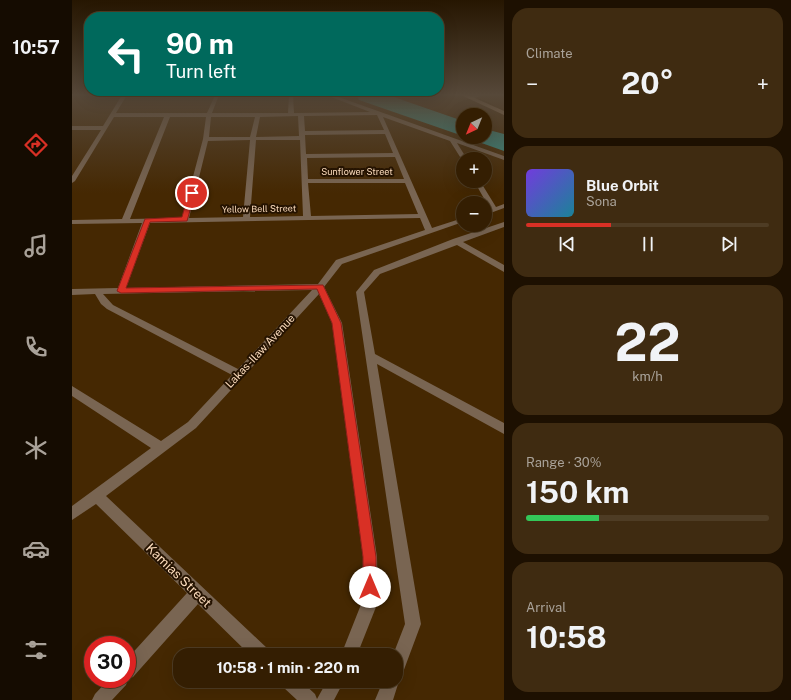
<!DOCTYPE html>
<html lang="en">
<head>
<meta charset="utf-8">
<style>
  :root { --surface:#341e02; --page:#3f2b11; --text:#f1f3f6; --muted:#a9a299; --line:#4e3c24; --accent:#d93025 }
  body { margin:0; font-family:"Public Sans",sans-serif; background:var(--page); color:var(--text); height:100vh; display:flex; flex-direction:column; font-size:15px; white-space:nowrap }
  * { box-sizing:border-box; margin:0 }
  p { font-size:13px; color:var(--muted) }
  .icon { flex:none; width:22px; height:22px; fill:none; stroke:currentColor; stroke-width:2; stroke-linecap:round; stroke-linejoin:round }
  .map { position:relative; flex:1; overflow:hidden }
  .side { display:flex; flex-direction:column; gap:8px; padding:8px; background:#1d1001; width:287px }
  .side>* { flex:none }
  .hud { position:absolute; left:12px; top:12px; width:360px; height:84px; border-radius:16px; box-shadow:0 4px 16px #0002,0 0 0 1px var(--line); background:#00695c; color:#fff; overflow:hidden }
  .needle { width:26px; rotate:223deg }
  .tools { position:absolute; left:384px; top:108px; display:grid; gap:8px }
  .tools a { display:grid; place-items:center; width:36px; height:36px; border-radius:50%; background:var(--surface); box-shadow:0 4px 16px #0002,0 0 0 1px var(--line); font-size:20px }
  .speed { position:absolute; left:12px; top:636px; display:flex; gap:8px; font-size:20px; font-weight:700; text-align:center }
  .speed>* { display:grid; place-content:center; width:52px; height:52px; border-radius:50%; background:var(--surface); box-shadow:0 4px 16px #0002,0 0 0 1px var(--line); line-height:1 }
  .speed .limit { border:6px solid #d22; background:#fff; color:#111 }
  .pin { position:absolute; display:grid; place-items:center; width:34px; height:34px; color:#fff; margin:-17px; border:2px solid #fff; border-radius:50%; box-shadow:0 1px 4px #0007 }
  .me { position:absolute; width:44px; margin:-22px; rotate:0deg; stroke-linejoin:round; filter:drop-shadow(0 0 3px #0008) }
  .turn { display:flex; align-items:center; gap:14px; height:84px; padding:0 16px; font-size:18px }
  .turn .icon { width:52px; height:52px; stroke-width:2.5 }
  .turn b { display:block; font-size:28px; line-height:34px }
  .big { font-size:30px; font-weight:700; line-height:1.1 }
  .side .card { flex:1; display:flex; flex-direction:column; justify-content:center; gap:6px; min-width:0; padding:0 14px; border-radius:16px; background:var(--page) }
  .side .dial { align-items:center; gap:0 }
  .dial b { font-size:52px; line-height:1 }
  .song { display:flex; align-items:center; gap:12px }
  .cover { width:48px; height:48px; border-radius:6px; background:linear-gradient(135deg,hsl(260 70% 55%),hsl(190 70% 35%)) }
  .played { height:4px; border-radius:2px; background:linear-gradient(90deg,var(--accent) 35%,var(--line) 35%) }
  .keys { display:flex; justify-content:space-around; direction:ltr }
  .heat { display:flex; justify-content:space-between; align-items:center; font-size:22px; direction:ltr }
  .charge { height:6px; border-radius:3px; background:linear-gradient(90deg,#34c759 30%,var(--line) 0) }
  .trip { position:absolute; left:101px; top:648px; width:230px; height:40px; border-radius:16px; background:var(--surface); box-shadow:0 4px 16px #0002,0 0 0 1px var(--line); font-weight:700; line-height:40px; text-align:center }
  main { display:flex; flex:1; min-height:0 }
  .dock { display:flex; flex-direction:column; width:72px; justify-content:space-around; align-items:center; background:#150c01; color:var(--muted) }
  .dock .icon { width:28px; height:28px }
  .dock .current { color:var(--accent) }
  .dock b { font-size:18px; color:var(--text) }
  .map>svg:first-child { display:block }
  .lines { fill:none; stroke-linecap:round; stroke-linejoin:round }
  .river { fill:#328e86; fill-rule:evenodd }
  .minor { fill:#796552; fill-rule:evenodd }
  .secondary { fill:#a28364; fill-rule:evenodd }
  .route { fill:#d93025; stroke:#8d1f18 }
  .labels { text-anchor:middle; stroke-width:4; stroke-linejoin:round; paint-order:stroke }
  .far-street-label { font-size:9px; fill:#fcdcbd; stroke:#251301 }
  .street-label { font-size:11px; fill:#fcdcbd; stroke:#251301 }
  .near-street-label { font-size:13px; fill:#fcdcbd; stroke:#251301 }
</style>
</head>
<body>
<main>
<nav class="dock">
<b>10:57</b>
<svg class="icon current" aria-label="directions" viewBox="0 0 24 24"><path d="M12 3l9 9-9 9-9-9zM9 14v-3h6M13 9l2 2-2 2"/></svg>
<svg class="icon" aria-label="music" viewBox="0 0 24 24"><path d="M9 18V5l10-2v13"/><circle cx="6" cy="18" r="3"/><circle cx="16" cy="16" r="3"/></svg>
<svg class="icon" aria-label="phone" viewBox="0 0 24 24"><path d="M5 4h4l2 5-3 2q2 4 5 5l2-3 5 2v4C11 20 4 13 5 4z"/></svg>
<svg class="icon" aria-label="climate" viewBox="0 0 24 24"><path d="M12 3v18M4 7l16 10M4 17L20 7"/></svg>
<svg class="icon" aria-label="car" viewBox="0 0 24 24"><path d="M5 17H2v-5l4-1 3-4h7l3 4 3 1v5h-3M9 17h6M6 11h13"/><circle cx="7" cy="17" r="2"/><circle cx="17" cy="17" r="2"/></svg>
<svg class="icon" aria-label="filters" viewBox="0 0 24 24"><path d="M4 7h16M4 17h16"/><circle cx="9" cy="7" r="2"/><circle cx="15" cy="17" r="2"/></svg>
</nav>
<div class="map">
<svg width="432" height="700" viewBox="0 0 432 700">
  <rect width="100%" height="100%" fill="#452802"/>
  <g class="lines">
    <!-- river -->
    <path class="river" d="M285,95h31l75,26v15l-104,-36z
      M413,129l19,5v17l-28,-10 -3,-4h12z"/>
    <!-- minor -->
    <path class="minor" d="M50,95h5l-11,18h91l8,-18h4l-7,18h76l1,-18h4l1,18 76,-1 -44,-17h7l171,61v4l-47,-17 10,16 -5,1 -12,-19 -67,-24 49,111 31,-10v4l-121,42 -18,23 18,36 35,234 1,45 -21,53h-16l21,-53 1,-45 -31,-234 -13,-29 -123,134 -90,68 162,153 2,6h-20l-52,-51 -65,73 -5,2 -2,6 -14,15h-20l3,-6 14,-15h18v-20l60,-66 -91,-89 -24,16v-14l79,-58 -79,-52v-10l89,55 27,-19 44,-47 -125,-66 -6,-5 -6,-10 -23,1v-6l46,-1 24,-65 -70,1v-4l50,-1 42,-102h-50l-39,64 -3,2v-7l29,-46h-29v-4h31zM305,115l7,15 -79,1 -1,-15zM226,116l1,20 -43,1 4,-20zM98,117h36l-3,22 -21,79 -52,1zM139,117h44l-5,20h-41zM313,134l8,19 -87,1 -1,-19zM178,140l-7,77 -54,1 19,-77zM184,140h44l3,76 -53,1zM323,157l9,22h-96l-1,-21zM236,183h97l13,31 -107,2zM348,218l5,12 -89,30 -18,24 -192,4 24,-65zM240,290l-74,79 -125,-64 -10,-11z
      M403,95h9l-14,4 -2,-1z
      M402,181h6l16,26 8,-3v4l-19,7v-4l5,-2z
      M432,222v5l-41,15 41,23v7l-47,-27 -77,29 -16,18 11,62 129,69v11l-127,-70 44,260 -19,51 -4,2 1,4 -6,19h-18l8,-19h13v-26h-3l12,-31 -49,-332 18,-22 79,-31z
      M209,681h20l14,13 2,5 10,-18h17l-10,19h-37l-14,-13z"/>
    <!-- secondary -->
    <path class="secondary" d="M389,95h7l36,16v4z"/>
  </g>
  <!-- sky -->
  <linearGradient id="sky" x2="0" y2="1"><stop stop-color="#261601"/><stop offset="0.49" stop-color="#564839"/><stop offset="1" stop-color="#564839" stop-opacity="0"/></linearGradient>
  <rect width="432" height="193" fill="url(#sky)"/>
  <!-- route -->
  <path class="route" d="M117,191l6,2 -8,28 -37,1 -24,66 197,-3 18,38 35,234v30l-2,5 -4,2 -5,-2 -2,-5v-30l-31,-234 -15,-34 -196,4 -4,-2 28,-72 37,-2z"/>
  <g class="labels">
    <!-- far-street labels -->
    <g class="far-street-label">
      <text x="285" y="175">Sunflower Street</text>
      <text transform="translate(187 209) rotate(-1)" y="3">Yellow Bell Street</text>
    </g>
    <!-- street labels -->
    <g class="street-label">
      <text transform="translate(188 351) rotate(-47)" y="4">Lakas-Ilaw Avenue</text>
    </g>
    <!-- near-street labels -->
    <g class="near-street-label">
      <text transform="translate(107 575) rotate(44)" y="5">Kamias Street</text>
    </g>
  </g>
</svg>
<div class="tools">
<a><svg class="needle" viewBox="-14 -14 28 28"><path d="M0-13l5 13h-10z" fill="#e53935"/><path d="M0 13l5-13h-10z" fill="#a9a299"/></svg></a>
<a>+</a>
<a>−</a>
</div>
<div class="speed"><div class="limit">30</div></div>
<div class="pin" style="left:120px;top:193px;background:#d93025"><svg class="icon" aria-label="arrive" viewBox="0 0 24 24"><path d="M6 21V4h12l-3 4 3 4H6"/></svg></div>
<svg class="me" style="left:298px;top:587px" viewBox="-20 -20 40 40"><circle r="19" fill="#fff"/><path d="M0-13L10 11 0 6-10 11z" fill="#d93025"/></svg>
<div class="trip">10:58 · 1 min · 220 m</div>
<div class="hud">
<div class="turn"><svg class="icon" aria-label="left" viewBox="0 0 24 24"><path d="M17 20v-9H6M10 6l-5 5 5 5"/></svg><div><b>90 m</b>Turn left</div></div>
</div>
</div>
<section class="side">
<div class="card"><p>Climate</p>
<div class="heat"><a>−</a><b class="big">20°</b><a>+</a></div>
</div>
<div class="card">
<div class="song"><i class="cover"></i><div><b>Blue Orbit</b><p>Sona</p></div></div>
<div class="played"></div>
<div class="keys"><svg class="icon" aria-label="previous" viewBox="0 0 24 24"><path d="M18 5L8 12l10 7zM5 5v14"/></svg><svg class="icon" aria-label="pause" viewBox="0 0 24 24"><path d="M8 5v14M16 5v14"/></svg><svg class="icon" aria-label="next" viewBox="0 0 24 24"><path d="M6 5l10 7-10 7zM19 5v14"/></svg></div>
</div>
<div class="card dial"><b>22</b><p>km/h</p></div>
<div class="card"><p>Range · 30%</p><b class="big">150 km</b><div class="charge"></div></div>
<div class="card"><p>Arrival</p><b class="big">10:58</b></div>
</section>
</main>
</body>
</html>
